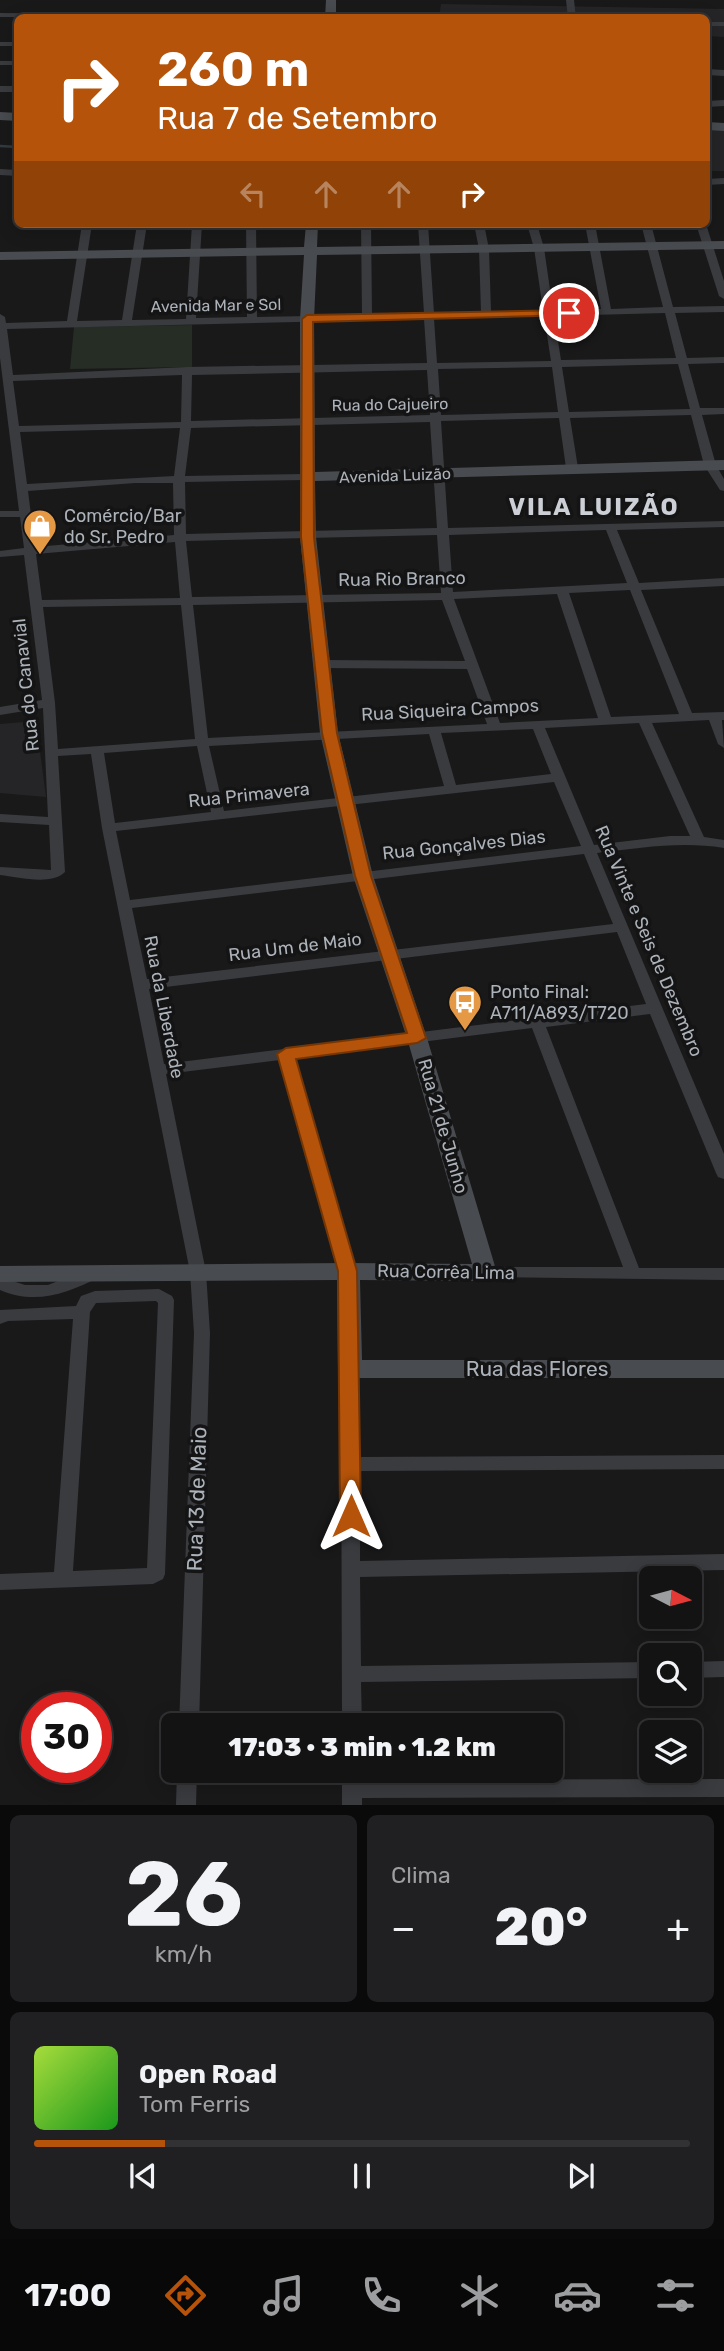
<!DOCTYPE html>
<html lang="pt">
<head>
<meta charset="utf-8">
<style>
  :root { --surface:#131314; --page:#202022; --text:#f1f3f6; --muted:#9d9ea0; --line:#323234; --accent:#b45309 }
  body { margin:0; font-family:Rubik,sans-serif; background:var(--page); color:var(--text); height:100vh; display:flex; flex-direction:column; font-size:26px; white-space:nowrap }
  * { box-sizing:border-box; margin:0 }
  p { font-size:23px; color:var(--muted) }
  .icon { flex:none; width:38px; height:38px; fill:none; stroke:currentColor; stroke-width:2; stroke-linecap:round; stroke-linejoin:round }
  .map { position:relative; height:1805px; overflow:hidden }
  .drawer { display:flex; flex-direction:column; gap:10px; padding:10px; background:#0a0a0b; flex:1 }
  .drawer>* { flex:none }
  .hud { position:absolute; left:14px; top:14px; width:696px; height:214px; border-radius:10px; box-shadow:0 4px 18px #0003,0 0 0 2px var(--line); background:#b45309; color:#fff; overflow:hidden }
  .needle { width:46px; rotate:96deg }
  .buttons { position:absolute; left:639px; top:1566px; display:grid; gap:14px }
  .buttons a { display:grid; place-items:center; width:63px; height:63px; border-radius:10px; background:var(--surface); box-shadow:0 4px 18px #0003,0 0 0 2px var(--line); font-size:35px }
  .speed { position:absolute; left:21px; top:1692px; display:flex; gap:14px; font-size:35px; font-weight:700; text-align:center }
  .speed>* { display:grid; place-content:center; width:91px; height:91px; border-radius:50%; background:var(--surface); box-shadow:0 4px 18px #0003,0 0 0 2px var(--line); line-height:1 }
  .speed .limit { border:10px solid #d22; background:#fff; color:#111 }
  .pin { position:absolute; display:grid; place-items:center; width:60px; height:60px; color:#fff; margin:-30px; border:4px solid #fff; border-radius:50%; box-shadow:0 2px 7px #0007 }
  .me { position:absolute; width:77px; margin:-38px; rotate:0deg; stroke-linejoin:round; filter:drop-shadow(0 0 5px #0008) }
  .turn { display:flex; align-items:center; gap:24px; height:147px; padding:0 28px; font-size:32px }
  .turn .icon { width:91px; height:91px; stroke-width:2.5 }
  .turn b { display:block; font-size:49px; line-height:60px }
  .lanes { display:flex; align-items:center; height:66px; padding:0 28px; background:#0003; justify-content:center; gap:35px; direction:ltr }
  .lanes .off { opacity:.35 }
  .big { font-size:52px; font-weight:800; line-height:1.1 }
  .drawer .card { flex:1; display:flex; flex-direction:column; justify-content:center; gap:10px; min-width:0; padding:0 24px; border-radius:10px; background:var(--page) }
  .drawer .dial { align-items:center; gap:0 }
  .dial b { font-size:91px; line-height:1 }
  .song { display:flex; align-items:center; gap:21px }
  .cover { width:84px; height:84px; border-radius:10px; background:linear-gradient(135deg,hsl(80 70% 55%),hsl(120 70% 35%)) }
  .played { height:7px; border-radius:4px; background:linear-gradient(90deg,var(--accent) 20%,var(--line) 20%) }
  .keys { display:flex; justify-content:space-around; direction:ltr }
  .heat { display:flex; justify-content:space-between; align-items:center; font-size:38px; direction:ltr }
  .drawer .tiles { flex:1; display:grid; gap:10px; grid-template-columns:1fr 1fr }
  .card:last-child { grid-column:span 2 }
  .trip { position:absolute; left:161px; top:1713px; width:402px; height:70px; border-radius:10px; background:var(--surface); box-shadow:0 4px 18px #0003,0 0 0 2px var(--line); font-weight:800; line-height:70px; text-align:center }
  .dock { display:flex; height:112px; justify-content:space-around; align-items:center; background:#080808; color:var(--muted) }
  .dock .icon { width:49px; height:49px }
  .dock .selected { color:var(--accent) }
  .dock b { font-size:32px; color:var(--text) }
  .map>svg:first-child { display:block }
  .built { fill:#252527 }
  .green { fill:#252d25 }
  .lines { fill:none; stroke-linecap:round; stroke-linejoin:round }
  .stream { stroke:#313b40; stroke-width:2.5 }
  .street { fill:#3a3b3f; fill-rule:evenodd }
  .secondary { fill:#484b4f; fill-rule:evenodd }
  .route { fill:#b45309; stroke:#753606; stroke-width:2 }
  .labels { text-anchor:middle; stroke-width:7; stroke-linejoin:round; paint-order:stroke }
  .far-street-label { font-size:16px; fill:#acb2b9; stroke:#141415 }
  .poi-label { font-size:18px; fill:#acb2b9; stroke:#141415; text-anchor:start }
  .street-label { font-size:18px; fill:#acb2b9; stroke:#141415 }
  .near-street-label { font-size:21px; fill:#acb2b9; stroke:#141415 }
  .district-label { font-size:24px; font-weight:bold; letter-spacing:2px; fill:#ccd0d6; stroke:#141415 }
</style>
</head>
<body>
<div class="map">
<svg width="724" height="1805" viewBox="0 0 724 1805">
  <rect width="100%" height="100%" fill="#19191a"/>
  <!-- built -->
  <path class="built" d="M441,4l283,5v28l-17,-1v-18h-268z
    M707,128l17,1v42h-14z
    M36,721l10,76 -46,-4v-69z"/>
  <!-- green -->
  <path class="green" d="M192,325v42l-122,2 4,-42z"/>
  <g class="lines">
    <!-- stream -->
    <path class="stream" d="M0,146l18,1"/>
    <!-- street -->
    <path class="street" d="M566,0h8l2,18h-8z
      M0,13l262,3 4,2 -266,-1z
      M707,22h17v4h-17z
      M0,42h18v4h-18z
      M0,61h18v4h-18z
      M707,69l17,1v6l-17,-1z
      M0,86h18v6h-18z
      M724,100v6l-17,1v-6z
      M0,169l18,1v6l-18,-1z
      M724,178v6l-17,1v-6z
      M82,224h10l-15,97 45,-1 15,-96h10l-15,96 54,-1 6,-95h10l-6,94 51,-1 -1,-93h10l1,93 105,-2 -1,-91h10l1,90 52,-1 -6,-89h10l6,89 47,-1 -2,-63 -5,-25h10l5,25 2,62 52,-1 -9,-62 -7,-24h10l7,24 9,62 48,-1 -16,-85h10l16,85 52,-2 -22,-83h10l22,83 51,-1v6l-49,1 12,45 37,-1v6l-36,1 12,44h24v6l-22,1 14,50 8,14v12l-4,-1 -16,-25 -13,-50 -121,3 8,50 -6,3 -6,-3 -7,-50 -118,3 7,107 276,-7v6l-107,3 22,53 85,-5v8l-83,4 51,123 32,-1v8h-2l2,28 -6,-4 -9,-24 -57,3 52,114 20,3v8c-43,-7 -84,0 -127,5l127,301v25l-6,-2 -2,-4 -66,-159 -104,13 93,241h85v12l-244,-3 -2,-4 2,-4 6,-2h137l-91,-239 -237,30 61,213 -2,4 -6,2 -6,-2 -2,-4 -60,-211 -114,14 40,198 4,61 -11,393h-20l15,-393 -4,-61 -88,-444 -11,-74 -33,2 7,116c-14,14 -47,5 -65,3v-8l51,3 -2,-45 -49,-3v-8l48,3 -5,-109 -43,7v-8l42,-7 -18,-145 -24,2v-6l24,-3 -4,-31h-20v-6h19l-19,-153v-44l5,3 1,6 61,-2zM665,313l11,45 -115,2 -7,-44zM544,316l7,45 -114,2 -3,-44zM424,319l3,44 -240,4 -174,8 -6,-46zM678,364l12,45 -121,3 -7,-45zM552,367l6,45 -117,3 -3,-46zM427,370l3,45 -239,6 1,-46zM182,375l-1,47 -162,4 -6,-45zM430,422l7,106 -251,6 -1,-52 121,-2 6,-3 -6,-3 -121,2 6,-48zM180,428l-6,48 -147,8 -7,-52zM135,483h38l1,52 -139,12 -7,-56zM606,530l21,53 -174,9 -4,-57zM437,535l4,58 -249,4 -6,-56zM175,542l5,56 -138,2 -6,-46zM630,590l49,124 -68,3 -42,-124zM557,594l41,124 -98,5 -46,-124zM442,600l23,61 -144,-1 -6,4 6,4 146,1 20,55 -279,14 -15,-133zM181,605l14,134 -137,10 -3,-46 -12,-96zM639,723l51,113h-20l-76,9 -49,-117zM533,729l18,45 -95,11 -15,-52zM429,734l15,52 -220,25 -15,-65zM197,746l14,66 -96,11 -11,-70zM554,782l27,64 -451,54 -14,-69zM584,854l29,70 -466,55 -15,-71zM617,932l29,72 -482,60 -15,-75z
      M696,224h10l18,57v18l-5,-3z
      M93,1267l6,2 2,4 -2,4c-32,17 -64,28 -99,13v-13l25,8h23z
      M159,1289l13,7 2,4 -9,274 -2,5 -10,5 -153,6v-16l54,-2 19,-253 -65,2 -8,3v-14l76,-4 5,-10 14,-5zM156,1301l2,2 -11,265 -74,3 17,-259 6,-9z
      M350,1362l6,2 3,5v88l365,-2v14l-364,2v90l364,-7v16l-364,7 1,89 290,-4v16l-290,4 1,44h-20l-1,-357 3,-5z
      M724,1661v16l-34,1v-16z
      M177,1771h20l-1,34h-20z
      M342,1771h20v9l362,-1v18l-362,1v7h-20z"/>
    <!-- secondary -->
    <path class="secondary" d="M326,0h10v18h-11z
      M0,112l18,1v8l-18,-1z
      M707,122l17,1v8l-17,-1z
      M306,224h12l-1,23 407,-6v8l-407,6 -3,64 1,153 409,-12v10l-409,11 1,56 22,196 35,143 54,162 70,235 -3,6 -8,2 -126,-1 2,80h362v18h-374l-8,-3 -4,-6 -1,-89 -337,2v-16l348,-3 124,1 -65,-226 -54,-162 -33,-143 -20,-196v-218l4,-64 -304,5v-8l304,-5z"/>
  </g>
  <!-- route -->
  <path class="route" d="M569,310l5,3 -1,2 -260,7 1,215 23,196 34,143 55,162 -9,5 -121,16 61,212 4,245 -3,6 -7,2 -8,-2 -3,-6 -2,-245 -61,-217 9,-6 121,-15 -52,-157 -33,-143 -21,-196 1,-218 5,-4z"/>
  <!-- icons -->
  <defs>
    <g id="shop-pin" transform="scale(1.75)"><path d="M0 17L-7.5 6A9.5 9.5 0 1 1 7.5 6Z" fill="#e69945" stroke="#141415"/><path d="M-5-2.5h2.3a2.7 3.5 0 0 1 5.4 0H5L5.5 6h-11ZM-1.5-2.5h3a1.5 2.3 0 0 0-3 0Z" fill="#fff"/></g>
    <g id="bus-pin" transform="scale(1.75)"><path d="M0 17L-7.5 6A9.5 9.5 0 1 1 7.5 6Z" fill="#e69945" stroke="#141415"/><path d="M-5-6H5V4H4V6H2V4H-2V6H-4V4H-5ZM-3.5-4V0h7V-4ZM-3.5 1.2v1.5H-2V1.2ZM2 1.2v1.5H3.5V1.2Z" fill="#fff"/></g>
  </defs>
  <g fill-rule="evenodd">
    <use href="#shop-pin" x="40" y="526"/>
    <use href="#bus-pin" x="465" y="1002"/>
  </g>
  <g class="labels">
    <!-- far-street labels -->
    <g class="far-street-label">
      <text transform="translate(216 305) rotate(-1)" y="6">Avenida Mar e Sol</text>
      <text transform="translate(390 404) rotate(-1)" y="6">Rua do Cajueiro</text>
      <text transform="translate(395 475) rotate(-2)" y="6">Avenida Luizão</text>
    </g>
    <!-- poi labels -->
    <g class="poi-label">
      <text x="64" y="522">Comércio/Bar<tspan x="64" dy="21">do Sr. Pedro</tspan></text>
      <text x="490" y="998">Ponto Final:<tspan x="490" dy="21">A711/A893/T720</tspan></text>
    </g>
    <!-- street labels -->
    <g class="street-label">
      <text transform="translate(402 579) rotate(-1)" y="6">Rua Rio Branco</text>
      <text transform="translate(26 685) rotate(-96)" y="6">Rua do Canavial</text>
      <text transform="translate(450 710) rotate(-3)" y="6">Rua Siqueira Campos</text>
      <text transform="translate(249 795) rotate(-6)" y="6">Rua Primavera</text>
      <text transform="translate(464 845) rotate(-6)" y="6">Rua Gonçalves Dias</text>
      <text transform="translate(649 941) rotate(67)" y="6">Rua Vinte e Seis de Dezembro</text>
      <text transform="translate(295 947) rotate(-7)" y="6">Rua Um de Maio</text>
      <text transform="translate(164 1007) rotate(79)" y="6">Rua da Liberdade</text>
      <text transform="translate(443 1126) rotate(74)" y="6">Rua 21 de Junho</text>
      <text transform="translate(446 1272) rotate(1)" y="6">Rua Corrêa Lima</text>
    </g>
    <!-- near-street labels -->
    <g class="near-street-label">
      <text x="537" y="1376">Rua das Flores</text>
      <text transform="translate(197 1499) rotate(-88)" y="7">Rua 13 de Maio</text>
    </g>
    <!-- district labels -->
    <g class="district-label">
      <text x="594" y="515">VILA LUIZÃO</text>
    </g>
  </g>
</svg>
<div class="buttons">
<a><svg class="needle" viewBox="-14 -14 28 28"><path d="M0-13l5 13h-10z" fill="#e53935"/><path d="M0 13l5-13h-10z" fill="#9d9ea0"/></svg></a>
<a><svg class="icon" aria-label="search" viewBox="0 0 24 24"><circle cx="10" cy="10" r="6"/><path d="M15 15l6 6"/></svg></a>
<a><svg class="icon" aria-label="layers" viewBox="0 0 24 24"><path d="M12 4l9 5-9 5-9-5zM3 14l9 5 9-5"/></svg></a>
</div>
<div class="speed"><div class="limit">30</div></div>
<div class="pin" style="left:569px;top:313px;background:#d93025"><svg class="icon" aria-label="arrive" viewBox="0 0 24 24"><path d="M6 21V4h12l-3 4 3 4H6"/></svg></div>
<svg class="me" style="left:351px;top:1516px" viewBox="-20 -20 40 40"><path d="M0-17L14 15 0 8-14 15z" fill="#b45309" stroke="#fff" stroke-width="4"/></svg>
<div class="trip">17:03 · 3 min · 1.2 km</div>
<div class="hud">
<div class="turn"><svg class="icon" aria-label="right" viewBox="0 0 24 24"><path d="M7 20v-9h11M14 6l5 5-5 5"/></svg><div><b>260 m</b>Rua 7 de Setembro</div></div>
<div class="lanes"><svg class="icon off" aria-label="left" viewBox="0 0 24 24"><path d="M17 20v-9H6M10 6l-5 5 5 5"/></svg><svg class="icon off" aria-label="ahead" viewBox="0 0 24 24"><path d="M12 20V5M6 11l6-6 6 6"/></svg><svg class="icon off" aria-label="ahead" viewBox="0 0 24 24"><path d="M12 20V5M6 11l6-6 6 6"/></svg><svg class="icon" aria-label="right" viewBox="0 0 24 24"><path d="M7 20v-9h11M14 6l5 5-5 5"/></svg></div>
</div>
</div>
<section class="drawer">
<div class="tiles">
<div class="card dial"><b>26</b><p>km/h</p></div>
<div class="card"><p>Clima</p>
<div class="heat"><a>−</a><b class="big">20°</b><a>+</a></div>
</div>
<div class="card">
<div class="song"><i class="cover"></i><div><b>Open Road</b><p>Tom Ferris</p></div></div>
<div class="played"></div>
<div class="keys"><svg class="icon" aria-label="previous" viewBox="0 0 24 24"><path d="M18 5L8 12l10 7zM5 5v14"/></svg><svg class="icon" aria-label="pause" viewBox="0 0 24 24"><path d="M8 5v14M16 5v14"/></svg><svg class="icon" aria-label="next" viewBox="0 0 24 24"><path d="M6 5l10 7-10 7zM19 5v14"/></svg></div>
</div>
</div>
</section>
<nav class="dock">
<b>17:00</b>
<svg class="icon selected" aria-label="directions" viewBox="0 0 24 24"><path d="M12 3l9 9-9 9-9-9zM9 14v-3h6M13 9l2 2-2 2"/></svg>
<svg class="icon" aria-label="music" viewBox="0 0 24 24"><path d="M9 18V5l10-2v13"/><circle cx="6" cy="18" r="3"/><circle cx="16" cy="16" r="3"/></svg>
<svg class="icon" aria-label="phone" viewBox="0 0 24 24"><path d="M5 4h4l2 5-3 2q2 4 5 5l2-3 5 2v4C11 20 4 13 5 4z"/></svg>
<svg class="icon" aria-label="climate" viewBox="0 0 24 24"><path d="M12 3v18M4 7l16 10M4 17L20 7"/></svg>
<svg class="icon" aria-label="car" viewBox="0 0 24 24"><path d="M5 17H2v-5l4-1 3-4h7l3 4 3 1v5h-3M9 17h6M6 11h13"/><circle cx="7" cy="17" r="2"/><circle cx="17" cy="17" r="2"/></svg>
<svg class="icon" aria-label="filters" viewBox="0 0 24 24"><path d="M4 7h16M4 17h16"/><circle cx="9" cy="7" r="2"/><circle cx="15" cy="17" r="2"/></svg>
</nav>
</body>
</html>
